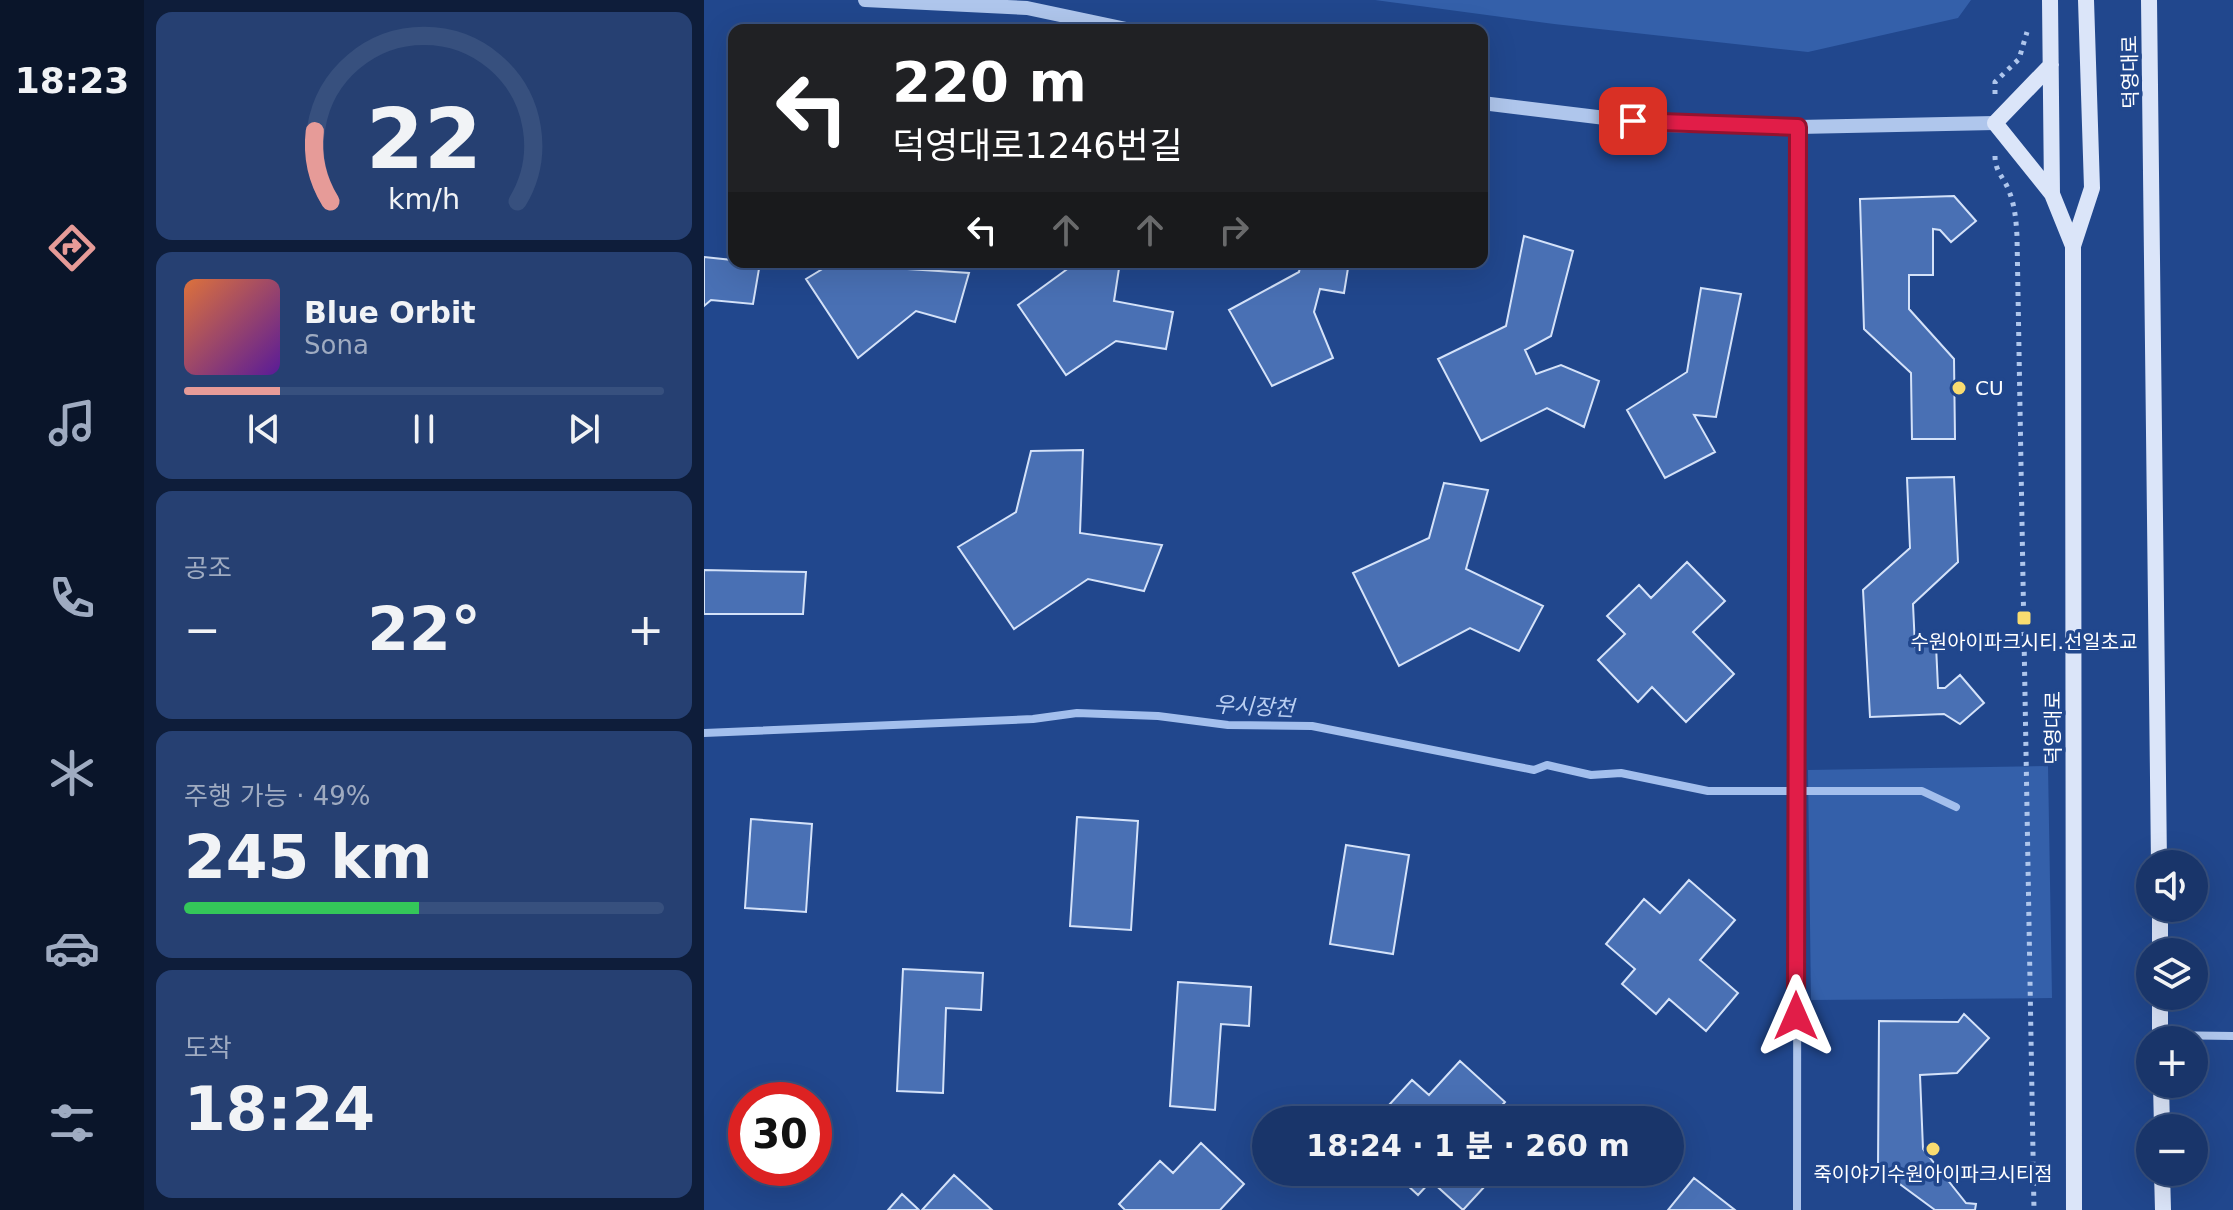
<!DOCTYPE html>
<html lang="ko">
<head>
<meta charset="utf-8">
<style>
  :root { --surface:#19356a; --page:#264072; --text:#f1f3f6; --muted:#9fabc1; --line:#37507e; --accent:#e69b98 }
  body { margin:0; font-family:"DejaVu Sans","Noto Sans KR",sans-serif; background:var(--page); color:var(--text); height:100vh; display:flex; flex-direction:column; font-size:30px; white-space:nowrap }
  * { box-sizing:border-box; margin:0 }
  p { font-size:26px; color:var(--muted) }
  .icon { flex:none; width:44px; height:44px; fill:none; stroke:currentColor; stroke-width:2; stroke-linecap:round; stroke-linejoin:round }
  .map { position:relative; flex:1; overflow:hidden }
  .details { display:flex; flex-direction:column; gap:12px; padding:12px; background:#0e1d3a; width:560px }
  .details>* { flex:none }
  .banner { position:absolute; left:24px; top:24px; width:760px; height:244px; border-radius:16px; box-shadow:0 8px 32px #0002,0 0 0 2px var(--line); background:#202124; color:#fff; overflow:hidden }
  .buttons { position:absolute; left:1432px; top:850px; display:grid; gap:16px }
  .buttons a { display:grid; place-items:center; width:72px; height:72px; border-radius:50%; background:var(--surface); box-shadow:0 8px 32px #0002,0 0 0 2px var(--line); font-size:40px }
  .speed { position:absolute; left:24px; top:1082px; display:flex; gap:16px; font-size:40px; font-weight:700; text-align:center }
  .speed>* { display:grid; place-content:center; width:104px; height:104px; border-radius:50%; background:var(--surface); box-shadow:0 8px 32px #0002,0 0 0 2px var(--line); line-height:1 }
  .speed .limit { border:12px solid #d22; background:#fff; color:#111 }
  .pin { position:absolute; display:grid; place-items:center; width:68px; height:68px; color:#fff; margin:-34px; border-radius:16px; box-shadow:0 4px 12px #0006 }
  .me { position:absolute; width:88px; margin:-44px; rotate:0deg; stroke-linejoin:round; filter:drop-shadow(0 0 6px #0008) }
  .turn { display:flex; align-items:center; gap:28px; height:168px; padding:0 32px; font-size:36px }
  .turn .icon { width:104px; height:104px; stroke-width:2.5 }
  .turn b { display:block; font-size:56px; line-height:68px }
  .lanes { display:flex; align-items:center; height:76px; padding:0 32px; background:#0003; justify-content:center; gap:40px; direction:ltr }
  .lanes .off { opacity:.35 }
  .big { font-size:60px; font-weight:800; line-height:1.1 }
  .details .card { flex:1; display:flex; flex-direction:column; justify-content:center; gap:12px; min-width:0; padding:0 28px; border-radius:16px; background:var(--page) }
  .details .dial { align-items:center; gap:0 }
  .dial svg { height:208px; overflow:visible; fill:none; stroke:var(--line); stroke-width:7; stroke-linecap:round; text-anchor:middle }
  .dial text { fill:var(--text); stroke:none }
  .song { display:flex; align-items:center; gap:24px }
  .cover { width:96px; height:96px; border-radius:12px; background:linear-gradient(135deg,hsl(20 70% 55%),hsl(270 70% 35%)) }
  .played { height:8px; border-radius:4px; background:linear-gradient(90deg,var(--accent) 20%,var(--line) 20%) }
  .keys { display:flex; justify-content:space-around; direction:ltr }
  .heat { display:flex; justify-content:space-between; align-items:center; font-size:44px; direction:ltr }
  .charge { height:12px; border-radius:6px; background:linear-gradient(90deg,#34c759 49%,var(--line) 0) }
  .trip { position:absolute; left:548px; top:1106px; width:432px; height:80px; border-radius:40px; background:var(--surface); box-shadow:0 8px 32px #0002,0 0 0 2px var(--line); font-weight:800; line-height:80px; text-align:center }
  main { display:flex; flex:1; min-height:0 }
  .tabs { display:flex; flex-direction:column; width:144px; justify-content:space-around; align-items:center; background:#0a152a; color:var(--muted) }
  .tabs .icon { width:56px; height:56px }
  .tabs .selected { color:var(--accent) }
  .tabs b { font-size:36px; color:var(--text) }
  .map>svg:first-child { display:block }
  .green { fill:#3460aa }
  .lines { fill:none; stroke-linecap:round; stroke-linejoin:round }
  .stream { stroke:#a3bfed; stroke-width:8 }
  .building { fill:#4970b4; stroke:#d4e2f9; stroke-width:2 }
  .path { stroke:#afc6ec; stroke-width:5; stroke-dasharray:4 6; stroke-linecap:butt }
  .minor { stroke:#afc6ec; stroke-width:8 }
  .tertiary { stroke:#afc6ec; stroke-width:14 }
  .secondary { stroke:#dbe5f9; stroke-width:16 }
  .route-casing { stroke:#92132f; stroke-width:20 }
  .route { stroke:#e11d48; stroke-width:14 }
  .poi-dot { fill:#f9dc70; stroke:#21478d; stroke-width:3 }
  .labels { text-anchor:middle; stroke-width:7; stroke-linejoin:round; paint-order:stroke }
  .street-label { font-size:20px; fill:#fff; stroke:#21478d }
  .poi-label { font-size:20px; fill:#fff; stroke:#21478d }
  .water-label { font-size:22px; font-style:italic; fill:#bbd0f3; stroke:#21478d }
</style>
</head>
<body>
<main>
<nav class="tabs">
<b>18:23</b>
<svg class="icon selected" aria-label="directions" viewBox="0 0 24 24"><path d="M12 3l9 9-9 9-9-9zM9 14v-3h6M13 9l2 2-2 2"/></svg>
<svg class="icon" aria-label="music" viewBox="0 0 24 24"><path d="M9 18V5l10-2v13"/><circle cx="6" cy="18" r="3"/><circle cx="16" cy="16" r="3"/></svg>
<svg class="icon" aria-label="phone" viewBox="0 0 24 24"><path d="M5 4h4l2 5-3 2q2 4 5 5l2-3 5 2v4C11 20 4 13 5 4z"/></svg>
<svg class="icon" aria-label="climate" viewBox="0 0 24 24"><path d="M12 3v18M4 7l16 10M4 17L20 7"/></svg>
<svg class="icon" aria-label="car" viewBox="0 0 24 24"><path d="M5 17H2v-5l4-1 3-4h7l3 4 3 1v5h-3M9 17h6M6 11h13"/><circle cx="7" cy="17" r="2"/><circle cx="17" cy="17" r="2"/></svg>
<svg class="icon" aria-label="filters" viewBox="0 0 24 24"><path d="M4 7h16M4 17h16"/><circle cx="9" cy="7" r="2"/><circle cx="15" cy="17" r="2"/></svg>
</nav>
<section class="details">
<div class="card dial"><svg viewBox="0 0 100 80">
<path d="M14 69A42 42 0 1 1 86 69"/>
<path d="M14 69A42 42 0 0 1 8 42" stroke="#e69b98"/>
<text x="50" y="56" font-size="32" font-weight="700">22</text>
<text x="50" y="72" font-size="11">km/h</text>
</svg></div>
<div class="card">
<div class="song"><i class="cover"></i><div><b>Blue Orbit</b><p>Sona</p></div></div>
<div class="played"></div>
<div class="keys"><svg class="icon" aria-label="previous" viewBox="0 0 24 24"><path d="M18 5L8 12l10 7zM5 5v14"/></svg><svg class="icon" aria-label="pause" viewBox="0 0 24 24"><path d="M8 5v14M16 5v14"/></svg><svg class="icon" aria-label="next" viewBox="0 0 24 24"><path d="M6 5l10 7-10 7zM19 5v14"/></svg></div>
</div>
<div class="card"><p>공조</p>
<div class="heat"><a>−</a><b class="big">22°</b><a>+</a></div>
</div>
<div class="card"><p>주행 가능 · 49%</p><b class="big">245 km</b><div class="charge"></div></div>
<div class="card"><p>도착</p><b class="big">18:24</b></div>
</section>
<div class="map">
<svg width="1529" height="1210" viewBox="0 0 1529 1210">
  <rect width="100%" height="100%" fill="#21478d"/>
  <!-- green -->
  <path class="green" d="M671,0h596l-13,18 -150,34 -254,-28z
    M1344,766l4,232 -241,2 -3,-230z"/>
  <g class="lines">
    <!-- stream -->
    <path class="stream" d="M0,733l329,-14 44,-6 81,3 70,9 84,1 222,44 13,-5 44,10 30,-2 87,18h214l34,16"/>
  </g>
  <!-- building -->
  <path class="building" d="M1250,196l22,25 -25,21 -11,-12 -7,-1v46h-24v34l45,50 1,80h-43l-1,-66 -47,-44 -4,-130z
    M820,236l49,15 -22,85 -26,14 11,24 25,-9 38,16 -15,46 -37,-19 -66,33 -43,-82 68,-33z
    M0,257l56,6 -7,41 -42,-4 -7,6z
    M130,262h74v7l61,4 -14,49 -39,-11 -58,47 -52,-79z
    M373,262h43l-6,39 59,11 -7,37 -50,-8 -50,34 -48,-70z
    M597,262h48l-5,31 -24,-4 -6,23 19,46 -61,28 -43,-76 70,-38z
    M997,288l40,6 -25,123 -22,-2 21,37 -50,26 -38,-68 60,-38z
    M379,450l-3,83 82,12 -18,46 -56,-12 -74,50 -56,-82 58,-35 15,-61z
    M1250,477l4,85 -45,42 2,43 21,-2 2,43h7l15,-13 24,28 -24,21 -16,-10 -74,3 -7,-127 47,-42 -3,-70z
    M740,483l44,7 -22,79 77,37 -24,45 -49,-23 -71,38 -46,-93 76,-35z
    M983,562l38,39 -32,31 41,42 -48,48 -34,-35 -14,15 -40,-42 27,-26 -18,-18 32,-31 12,13z
    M0,570l102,2 -3,42h-99z
    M373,817l61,4 -7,109 -61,-4z
    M47,819l61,5 -6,88 -61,-4z
    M642,845l63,10 -16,99 -63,-10z
    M985,880l46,40 -35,40 38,33 -32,38 -37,-32 -13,15 -34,-30 13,-15 -29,-25 38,-45 16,14z
    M199,969l80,4 -2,37 -35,-2 -3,85 -46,-2z
    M474,982l73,5 -2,39 -28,-2 -6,86 -45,-4z
    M1260,1014l25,24 -32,35 -37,2 3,74 43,54 10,1 -1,6h-40l-57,-42 1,-147 79,1z
    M756,1061l45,41 -16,18 -112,-2 35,-38 17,15z
    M497,1143l43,41 -24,26h-95l-6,-6 41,-43 13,12z
    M689,1172h105l-35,38 -32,-29 -13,14z
    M250,1175l38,35h-70z
    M990,1178l41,32h-67z
    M198,1194l17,16h-31z"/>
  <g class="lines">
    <!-- path -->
    <path class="path" d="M1291,94v-12l24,-23 8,-27
      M1291,156c0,16 9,21 14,35 6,15 7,29 8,45l17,974"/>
    <!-- minor -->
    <path class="minor" d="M1456,1035l73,1
      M1093,1210l1,-1083"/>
    <!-- tertiary -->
    <path class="tertiary" d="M161,0l162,8 104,22
      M778,103l181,22 135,2 197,-4"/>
    <!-- secondary -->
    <path class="secondary" d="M1346,0l2,194 21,52 1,964
      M1445,0l10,864
      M1347,65l-56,58 57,71
      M1369,246l19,-58 -6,-188
      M1456,908v44
      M1456,996v44
      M1457,1084l1,44
      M1458,1172l1,38"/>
  </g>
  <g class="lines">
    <!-- route casing -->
    <g class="route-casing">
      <path id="route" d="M929,121l165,6 -2,889"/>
    </g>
    <!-- route -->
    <use href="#route" class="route"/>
  </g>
  <!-- markers -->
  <g class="poi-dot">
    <circle cx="1255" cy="388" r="8"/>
    <rect x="1312" y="610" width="16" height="16" rx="4"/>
    <circle cx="1229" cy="1149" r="8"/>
  </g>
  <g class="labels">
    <!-- street labels -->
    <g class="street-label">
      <text transform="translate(1426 72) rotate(-91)" y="7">덕영대로</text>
      <text transform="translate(1349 728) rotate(-90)" y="7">덕영대로</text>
    </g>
    <!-- poi labels -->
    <g class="poi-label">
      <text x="1271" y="395" text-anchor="start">CU</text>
      <text x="1320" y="649">수원아이파크시티.선일초교</text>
      <text x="1229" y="1181">죽이야기수원아이파크시티점</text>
    </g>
    <!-- water labels -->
    <g class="water-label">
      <text transform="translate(550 706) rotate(3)" y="8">우시장천</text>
    </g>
  </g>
</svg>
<div class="buttons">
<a><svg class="icon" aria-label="sound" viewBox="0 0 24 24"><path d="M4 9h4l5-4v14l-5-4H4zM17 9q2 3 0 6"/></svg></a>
<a><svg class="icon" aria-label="layers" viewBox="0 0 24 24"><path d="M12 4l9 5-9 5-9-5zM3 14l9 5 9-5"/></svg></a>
<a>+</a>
<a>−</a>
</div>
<div class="speed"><div class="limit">30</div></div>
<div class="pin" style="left:929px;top:121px;background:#d93025"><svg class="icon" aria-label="arrive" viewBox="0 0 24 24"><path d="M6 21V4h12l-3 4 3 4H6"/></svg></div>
<svg class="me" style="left:1092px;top:1016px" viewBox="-20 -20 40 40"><path d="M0-17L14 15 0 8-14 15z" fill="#e11d48" stroke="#fff" stroke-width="4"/></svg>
<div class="trip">18:24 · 1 분 · 260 m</div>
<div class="banner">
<div class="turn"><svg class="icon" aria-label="left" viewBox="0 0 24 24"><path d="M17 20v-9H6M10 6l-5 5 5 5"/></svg><div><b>220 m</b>덕영대로1246번길</div></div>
<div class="lanes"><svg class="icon" aria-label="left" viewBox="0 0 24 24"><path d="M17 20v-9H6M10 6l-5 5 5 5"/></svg><svg class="icon off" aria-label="ahead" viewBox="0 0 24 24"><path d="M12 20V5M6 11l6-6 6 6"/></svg><svg class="icon off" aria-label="ahead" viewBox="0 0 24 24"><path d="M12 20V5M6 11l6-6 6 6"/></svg><svg class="icon off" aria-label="right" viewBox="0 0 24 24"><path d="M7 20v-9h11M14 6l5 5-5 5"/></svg></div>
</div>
</div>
</main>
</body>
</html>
